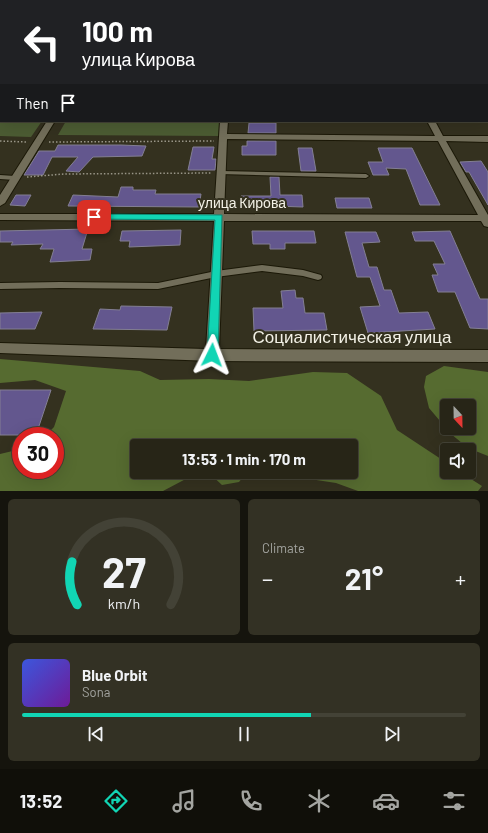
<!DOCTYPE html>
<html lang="en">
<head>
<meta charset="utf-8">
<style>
  :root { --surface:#272517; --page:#333124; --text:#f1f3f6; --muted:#a4a5a1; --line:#434236; --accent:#11d5b4 }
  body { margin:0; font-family:Barlow,sans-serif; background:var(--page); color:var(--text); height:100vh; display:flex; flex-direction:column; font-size:15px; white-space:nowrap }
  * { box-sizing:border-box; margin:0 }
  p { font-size:13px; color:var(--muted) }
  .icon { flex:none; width:22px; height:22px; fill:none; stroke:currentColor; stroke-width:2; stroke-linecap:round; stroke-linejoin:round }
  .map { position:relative; height:491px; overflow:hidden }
  .sheet { display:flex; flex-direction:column; gap:8px; padding:8px; background:#15140d; flex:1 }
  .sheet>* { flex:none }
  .guide { position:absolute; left:0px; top:0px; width:488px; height:122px; box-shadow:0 4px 16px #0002,0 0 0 1px var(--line); background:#202124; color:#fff; overflow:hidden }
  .needle { width:26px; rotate:158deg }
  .fabs { position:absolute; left:440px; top:399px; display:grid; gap:8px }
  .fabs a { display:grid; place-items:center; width:36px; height:36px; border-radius:4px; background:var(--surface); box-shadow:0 4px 16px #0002,0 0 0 1px var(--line); font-size:20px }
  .speed { position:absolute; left:12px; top:427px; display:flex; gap:8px; font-size:20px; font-weight:700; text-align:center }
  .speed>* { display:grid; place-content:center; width:52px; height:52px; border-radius:50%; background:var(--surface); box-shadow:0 4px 16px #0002,0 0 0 1px var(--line); line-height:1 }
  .speed .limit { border:6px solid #d22; background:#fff; color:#111 }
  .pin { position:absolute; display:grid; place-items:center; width:34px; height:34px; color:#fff; margin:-17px; border-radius:8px; box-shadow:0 2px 6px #0006 }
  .me { position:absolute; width:44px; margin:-22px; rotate:3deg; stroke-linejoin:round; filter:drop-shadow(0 0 3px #0008) }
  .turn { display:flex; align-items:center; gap:14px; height:84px; padding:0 16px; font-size:18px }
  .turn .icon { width:52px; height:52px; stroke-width:2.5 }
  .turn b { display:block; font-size:28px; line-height:34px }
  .then { display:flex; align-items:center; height:38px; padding:0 16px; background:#0003; gap:8px; font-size:15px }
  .big { font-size:30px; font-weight:700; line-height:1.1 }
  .sheet .widget { flex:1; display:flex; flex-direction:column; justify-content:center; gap:6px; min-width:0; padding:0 14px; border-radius:6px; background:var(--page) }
  .sheet .dial { align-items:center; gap:0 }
  .dial svg { height:104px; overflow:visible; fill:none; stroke:var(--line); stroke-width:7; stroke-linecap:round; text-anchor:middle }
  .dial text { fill:var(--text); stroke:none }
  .song { display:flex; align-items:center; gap:12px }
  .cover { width:48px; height:48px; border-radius:6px; background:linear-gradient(135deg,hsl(230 70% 55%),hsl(280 70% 35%)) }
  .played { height:4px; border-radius:2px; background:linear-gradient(90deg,var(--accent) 65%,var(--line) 65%) }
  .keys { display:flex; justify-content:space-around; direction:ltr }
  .heat { display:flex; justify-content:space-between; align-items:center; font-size:22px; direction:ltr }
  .sheet .tiles { flex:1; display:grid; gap:8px; grid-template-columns:1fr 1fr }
  .widget:last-child { grid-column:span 2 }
  .trip { position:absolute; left:130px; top:439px; width:228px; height:40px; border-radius:4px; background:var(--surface); box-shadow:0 4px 16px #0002,0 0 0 1px var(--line); font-weight:700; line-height:40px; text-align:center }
  .tab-bar { display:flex; height:64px; justify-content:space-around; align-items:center; background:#100f09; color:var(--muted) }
  .tab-bar .icon { width:28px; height:28px }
  .tab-bar .selected { color:var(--accent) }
  .tab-bar b { font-size:18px; color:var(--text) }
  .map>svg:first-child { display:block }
  .green { fill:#4c5c33 }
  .forest { fill:#566b30; fill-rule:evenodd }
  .building { fill:#63578e; stroke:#837f93 }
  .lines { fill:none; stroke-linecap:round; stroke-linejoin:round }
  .service-casing { stroke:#1b1807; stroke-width:2 }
  .minor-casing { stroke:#1b1807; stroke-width:2 }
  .tertiary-casing { stroke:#1b1807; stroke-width:2 }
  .path { stroke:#999688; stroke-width:1.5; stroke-dasharray:1.5 2; stroke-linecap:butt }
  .service { fill:#726e5a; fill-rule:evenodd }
  .minor { fill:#726e5a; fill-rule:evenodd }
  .tertiary { fill:#726e5a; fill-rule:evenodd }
  .route { fill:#11d5b4; stroke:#0b8a75 }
  .labels { text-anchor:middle; stroke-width:4; stroke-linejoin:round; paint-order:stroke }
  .street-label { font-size:14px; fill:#f3f1e6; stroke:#34311f }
  .near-street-label { font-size:17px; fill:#f3f1e6; stroke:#34311f }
</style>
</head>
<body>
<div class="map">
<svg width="488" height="491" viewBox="0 0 488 491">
  <rect width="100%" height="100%" fill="#34311f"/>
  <!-- green -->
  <path class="green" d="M0,117l1,4h41l-11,16 -31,-1z
    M66,121h155l-1,15 -162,-1z"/>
  <!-- forest -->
  <path class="forest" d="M0,359l140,12 20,9 49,-1 40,2 64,-9 34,1 34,23 16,34 50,33v9h13l22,14 -4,5h-120l-22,-8 -72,-11h87v-26h-214v26h62l-36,19h-163v-37l21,-5v21h34v-34h-10l9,-9 12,-36 -31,-11 -35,3z
    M444,366l44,6v84l-20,-8 -17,-14 -22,-26 -5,-21 2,-11zM447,406h22v22h-22z
    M208,472h39l-8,10 -17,3z"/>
  <!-- building -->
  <path class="building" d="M249,123h27v10h-28z
    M247,141h29v14h-34v-9h5z
    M58,145h63l25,1 -4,10 -49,1 -14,15 -13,-1 12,-14h-26l-9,18h-19l15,-24h16z
    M193,147h21l-2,12h4l-1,11h-27z
    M298,148h14l4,23h-15z
    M378,148h34l28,57h-20l-14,-36 -20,-1 3,7h-16l-5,-13h15z
    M481,161l7,11v33l-19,-33h-3l-6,-10z
    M270,177h9l1,18h22l1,12 -62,-2v-9h30z
    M121,187h12v3h23l-1,4h46l-2,13 -131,-1 5,-11 45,2z
    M16,195h15l-6,11 -15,-1z
    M335,198h34l3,10h-35z
    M88,229l-6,20h10l-2,11 -40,2 4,-13h-14l3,-5 -32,1 2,-3h-13v-11z
    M181,230l-1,15 -51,2 1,-6h-10l2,-10z
    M252,231h62l2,12h-31v6h-15v-5h-17z
    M450,231l30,68h8v30l-18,-1 -15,-36h-17l-6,-17h6l-5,-11h12l-11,-23h-19l-3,-9z
    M345,232h31l4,10 -18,1 7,24h8l7,23h7l8,23 29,-1 7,17 -67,4 -8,-26 20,-1 -10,-29h-13z
    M295,290l1,8h7l2,15h19l3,17 -73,1 -1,-23h30l-2,-17z
    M121,306l51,1 -5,23 -74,-1 7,-20 20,1z
    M42,312l-7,17h-35v-16z
    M0,390h51l-15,45h-36z"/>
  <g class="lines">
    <!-- service casing -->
    <g class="service-casing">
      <path id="service" d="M73,0h4l-5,1z
        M0,67h1v3h-1z
        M0,88h1v2h-1z
        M222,171l144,3 3,2 -3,2 -146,-4v-2z
        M0,175l15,1 3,2 -3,2 -15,-1z
        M262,265l41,5 18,5 1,2 -1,2 -3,1 -15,-4 -41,-5 -46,6 -58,12 -98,-1 -60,1v-6l60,-1 98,1 58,-12z"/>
    </g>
    <!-- minor casing -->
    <g class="minor-casing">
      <path id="minor" d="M267,0h4v1h-4z
        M363,0h4v1h-4z
        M479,0h7v1h-7z
        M487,17h1v4h-1z
        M487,64h1v4h-1z
        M0,112h1v4h-1z
        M47,121h8l-50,82 -5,3v-11z
        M220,121h8l-1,13 208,2 -8,-15h8l8,15h45v6l-42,-1 42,74v12l-4,-1 -3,-5h-257l-5,128 269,1v12l-276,-1 -212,-8v-10l206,6 8,-128 -214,-1v-6h214zM227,139l211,2 40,74 -254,-1z"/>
    </g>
    <!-- tertiary casing -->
    <g class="tertiary-casing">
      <path id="tertiary" d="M0,15h1v4h-1z
        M0,60h1v4h-1z
        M487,116h1v4h-1z"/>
    </g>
    <!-- path -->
    <path class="path" d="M0,141l26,1
      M49,142l165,-1
      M27,177l37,-3 147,-1"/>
    <!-- service -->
    <use href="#service" class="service"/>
    <!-- minor -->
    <use href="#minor" class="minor"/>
    <!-- tertiary -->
    <use href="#tertiary" class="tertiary"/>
  </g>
  <!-- route -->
  <path class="route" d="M94,214l128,1 -4,140 -2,3h-8l-1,-3 8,-135 -124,-1 -1,-2z"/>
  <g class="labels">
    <!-- street labels -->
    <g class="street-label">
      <text x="242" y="208">улица Кирова</text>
    </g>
    <!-- near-street labels -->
    <g class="near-street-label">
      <text x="352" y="343">Социалистическая улица</text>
    </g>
  </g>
</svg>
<div class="fabs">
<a><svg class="needle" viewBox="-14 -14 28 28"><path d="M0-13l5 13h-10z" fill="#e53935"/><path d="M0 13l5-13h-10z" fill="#a4a5a1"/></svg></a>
<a><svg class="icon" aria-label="sound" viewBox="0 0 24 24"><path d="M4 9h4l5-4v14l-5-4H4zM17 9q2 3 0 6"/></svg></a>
</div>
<div class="speed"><div class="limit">30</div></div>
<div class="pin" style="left:94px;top:217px;background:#d93025"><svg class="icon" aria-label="arrive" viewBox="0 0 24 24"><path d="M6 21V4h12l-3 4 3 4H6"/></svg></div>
<svg class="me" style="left:212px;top:355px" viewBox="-20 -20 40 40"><path d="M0-17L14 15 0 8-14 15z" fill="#11d5b4" stroke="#fff" stroke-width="4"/></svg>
<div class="trip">13:53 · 1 min · 170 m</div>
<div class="guide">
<div class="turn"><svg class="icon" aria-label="left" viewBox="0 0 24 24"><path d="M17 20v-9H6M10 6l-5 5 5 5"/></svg><div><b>100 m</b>улица Кирова</div></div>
<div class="then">Then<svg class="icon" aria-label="arrive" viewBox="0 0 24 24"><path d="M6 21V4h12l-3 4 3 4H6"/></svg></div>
</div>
</div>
<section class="sheet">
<div class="tiles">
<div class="widget dial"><svg viewBox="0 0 100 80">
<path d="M14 69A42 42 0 1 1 86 69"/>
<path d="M14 69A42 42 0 0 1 10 36" stroke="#11d5b4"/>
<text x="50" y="56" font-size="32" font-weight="700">27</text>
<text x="50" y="72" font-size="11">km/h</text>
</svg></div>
<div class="widget"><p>Climate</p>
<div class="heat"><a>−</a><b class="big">21°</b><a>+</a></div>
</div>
<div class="widget">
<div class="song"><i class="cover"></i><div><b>Blue Orbit</b><p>Sona</p></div></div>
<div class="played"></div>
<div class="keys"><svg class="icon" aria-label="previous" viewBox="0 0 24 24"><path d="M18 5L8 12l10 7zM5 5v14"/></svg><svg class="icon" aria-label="pause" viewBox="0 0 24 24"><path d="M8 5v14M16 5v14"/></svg><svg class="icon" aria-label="next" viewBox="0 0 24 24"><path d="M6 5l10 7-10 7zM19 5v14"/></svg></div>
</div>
</div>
</section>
<nav class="tab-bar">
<b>13:52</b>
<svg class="icon selected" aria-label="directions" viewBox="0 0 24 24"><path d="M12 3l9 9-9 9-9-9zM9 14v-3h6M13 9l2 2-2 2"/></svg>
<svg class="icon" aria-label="music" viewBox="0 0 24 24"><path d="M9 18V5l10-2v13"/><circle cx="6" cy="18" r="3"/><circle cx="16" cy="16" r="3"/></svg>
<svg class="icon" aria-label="phone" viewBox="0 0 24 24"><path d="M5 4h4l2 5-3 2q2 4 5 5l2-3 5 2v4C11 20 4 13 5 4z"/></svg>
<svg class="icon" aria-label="climate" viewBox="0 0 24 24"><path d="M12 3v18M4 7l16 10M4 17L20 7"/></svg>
<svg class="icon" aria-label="car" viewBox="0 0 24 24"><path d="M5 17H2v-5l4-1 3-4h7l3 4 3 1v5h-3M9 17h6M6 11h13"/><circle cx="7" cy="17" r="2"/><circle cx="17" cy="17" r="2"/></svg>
<svg class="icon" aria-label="filters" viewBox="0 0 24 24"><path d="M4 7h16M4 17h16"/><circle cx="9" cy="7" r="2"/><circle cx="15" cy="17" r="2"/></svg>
</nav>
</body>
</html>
